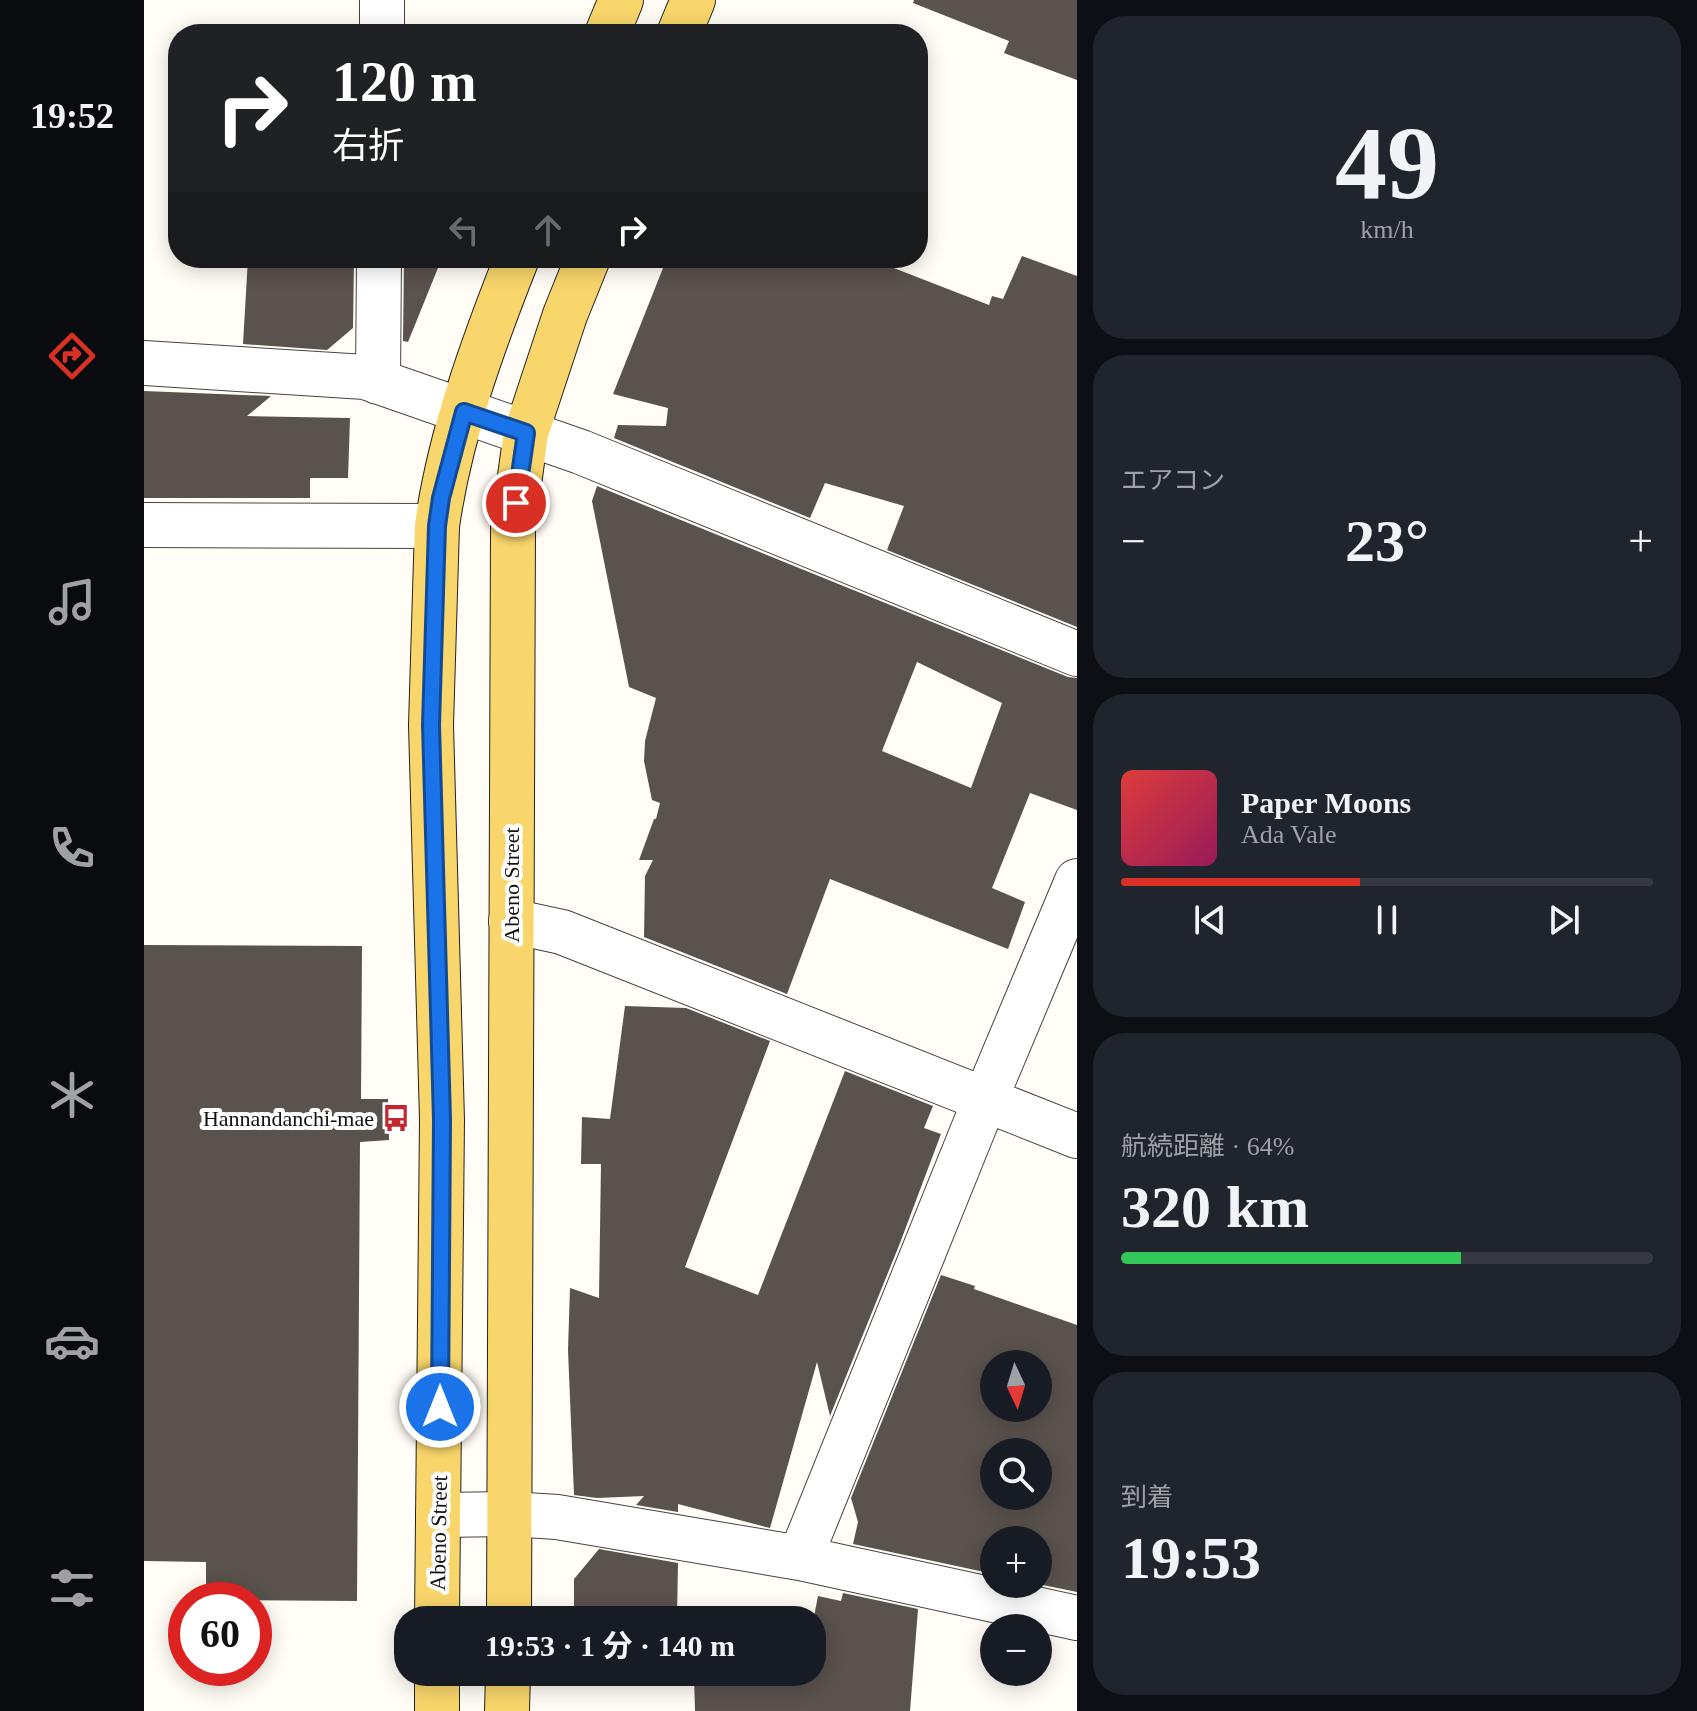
<!DOCTYPE html>
<html lang="ja">
<head>
<meta charset="utf-8">
<style>
  :root { --surface:#171b24; --page:#20242c; --text:#f1f3f6; --muted:#9ea1a6; --line:#363941; --accent:#d93025 }
  body { margin:0; font-family:"Times New Roman","Noto Sans JP",serif; background:var(--page); color:var(--text); height:100vh; display:flex; flex-direction:column; font-size:30px; white-space:nowrap }
  * { box-sizing:border-box; margin:0 }
  p { font-size:26px; color:var(--muted) }
  .icon { flex:none; width:44px; height:44px; fill:none; stroke:currentColor; stroke-width:2; stroke-linecap:round; stroke-linejoin:round }
  .map { position:relative; flex:1; overflow:hidden }
  .sheet { display:flex; flex-direction:column; gap:16px; padding:16px; background:#0d0f14; width:620px }
  .sheet>* { flex:none }
  .guide { position:absolute; left:24px; top:24px; width:760px; height:244px; border-radius:32px; box-shadow:0 4px 20px #0003; background:#202124; color:#fff; overflow:hidden }
  .needle { width:52px; rotate:176deg }
  .fabs { position:absolute; left:836px; top:1350px; display:grid; gap:16px }
  .fabs a { display:grid; place-items:center; width:72px; height:72px; border-radius:50%; background:var(--surface); box-shadow:0 4px 20px #0003; font-size:40px }
  .speed { position:absolute; left:24px; top:1582px; display:flex; gap:16px; font-size:40px; font-weight:700; text-align:center }
  .speed>* { display:grid; place-content:center; width:104px; height:104px; border-radius:50%; background:var(--surface); box-shadow:0 4px 20px #0003; line-height:1 }
  .speed .limit { border:12px solid #d22; background:#fff; color:#111 }
  .pin { position:absolute; display:grid; place-items:center; width:68px; height:68px; color:#fff; margin:-34px; border:4px solid #fff; border-radius:50%; box-shadow:0 2px 8px #0007 }
  .me { position:absolute; width:88px; margin:-44px; rotate:0deg; stroke-linejoin:round; filter:drop-shadow(0 0 6px #0008) }
  .turn { display:flex; align-items:center; gap:28px; height:168px; padding:0 32px; font-size:36px }
  .turn .icon { width:104px; height:104px; stroke-width:2.5 }
  .turn b { display:block; font-size:56px; line-height:68px }
  .lanes { display:flex; align-items:center; height:76px; padding:0 32px; background:#0003; justify-content:center; gap:40px; direction:ltr }
  .lanes .off { opacity:.35 }
  .big { font-size:60px; font-weight:700; line-height:1.1 }
  .sheet .card { flex:1; display:flex; flex-direction:column; justify-content:center; gap:12px; min-width:0; padding:0 28px; border-radius:32px; background:var(--page) }
  .sheet .dial { align-items:center; gap:0 }
  .dial b { font-size:104px; line-height:1 }
  .song { display:flex; align-items:center; gap:24px }
  .cover { width:96px; height:96px; border-radius:12px; background:linear-gradient(135deg,hsl(0 70% 55%),hsl(330 70% 35%)) }
  .played { height:8px; border-radius:4px; background:linear-gradient(90deg,var(--accent) 45%,var(--line) 45%) }
  .keys { display:flex; justify-content:space-around; direction:ltr }
  .heat { display:flex; justify-content:space-between; align-items:center; font-size:44px; direction:ltr }
  .charge { height:12px; border-radius:6px; background:linear-gradient(90deg,#34c759 64%,var(--line) 0) }
  .trip { position:absolute; left:250px; top:1606px; width:432px; height:80px; border-radius:32px; background:var(--surface); box-shadow:0 4px 20px #0003; font-weight:700; line-height:80px; text-align:center }
  main { display:flex; flex:1; min-height:0 }
  .dock { display:flex; flex-direction:column; width:144px; justify-content:space-around; align-items:center; background:#090b0e; color:var(--muted) }
  .dock .icon { width:56px; height:56px }
  .dock .on { color:var(--accent) }
  .dock b { font-size:36px; color:var(--text) }
  .map>svg:first-child { display:block }
  .building { fill:#5a524d; fill-rule:evenodd }
  .lines { fill:none; stroke-linecap:round; stroke-linejoin:round }
  .street-casing { stroke:#444; stroke-width:46 }
  .primary-casing { stroke:#222; stroke-width:46 }
  .street { stroke:#fff; stroke-width:44 }
  .primary { stroke:#f9d66b; stroke-width:44 }
  .route-casing { stroke:#114b97; stroke-width:20 }
  .route { stroke:#1a73e8; stroke-width:14 }
  .labels { text-anchor:middle; stroke-width:8; stroke-linejoin:round; paint-order:stroke }
  .street-label { font-size:22px; fill:#111; stroke:#fff }
  .poi-label { font-size:22px; fill:#111; stroke:#fff; text-anchor:end }
</style>
</head>
<body>
<main>
<nav class="dock">
<b>19:52</b>
<svg class="icon on" aria-label="directions" viewBox="0 0 24 24"><path d="M12 3l9 9-9 9-9-9zM9 14v-3h6M13 9l2 2-2 2"/></svg>
<svg class="icon" aria-label="music" viewBox="0 0 24 24"><path d="M9 18V5l10-2v13"/><circle cx="6" cy="18" r="3"/><circle cx="16" cy="16" r="3"/></svg>
<svg class="icon" aria-label="phone" viewBox="0 0 24 24"><path d="M5 4h4l2 5-3 2q2 4 5 5l2-3 5 2v4C11 20 4 13 5 4z"/></svg>
<svg class="icon" aria-label="climate" viewBox="0 0 24 24"><path d="M12 3v18M4 7l16 10M4 17L20 7"/></svg>
<svg class="icon" aria-label="car" viewBox="0 0 24 24"><path d="M5 17H2v-5l4-1 3-4h7l3 4 3 1v5h-3M9 17h6M6 11h13"/><circle cx="7" cy="17" r="2"/><circle cx="17" cy="17" r="2"/></svg>
<svg class="icon" aria-label="filters" viewBox="0 0 24 24"><path d="M4 7h16M4 17h16"/><circle cx="9" cy="7" r="2"/><circle cx="15" cy="17" r="2"/></svg>
</nav>
<div class="map">
<svg width="933" height="1711" viewBox="0 0 933 1711">
  <rect width="100%" height="100%" fill="#fffdf5"/>
  <!-- building -->
  <path class="building" d="M770,0h163v80l-73,-27 5,-12 -96,-38z
    M878,256l55,20v351l-190,-77 17,-44 -79,-23 -15,35 -196,-80 4,-13 48,1 2,-18 -55,-14 54,-136h201l121,47 3,-9 11,3z
    M104,258h106l-1,70 -26,22 -84,-6z
    M260,258h38l-34,84 -5,-1z
    M0,391l127,5 -24,20 103,2 -2,60h-38v20h-166z
    M453,486l471,191 9,1v132l-47,-17 -38,95 33,14 -17,47 -178,-70 -43,115 -143,-57 1,-61 8,-16h-14l15,-41h2l4,-16 -8,-3 -8,-39 1,-20 11,-43 -27,-11 -37,-186zM773,662l85,41 -31,85 -89,-37z
    M0,945l218,1 -1,153h27l1,41 -29,2 -3,459 -151,-1v-38l-62,-1z
    M481,1006l61,2 84,33 -85,226 73,28 87,-224 88,35 -9,22 17,6 -41,109 -70,173 -13,-54 -47,166 -92,-24v8l-42,-7 8,-9 -47,2 -23,-3 -6,-145 2,-62 29,10 2,-134h-20l1,-47 28,2z
    M797,1275l34,11 -1,3 103,36v267l-39,-8v-44h-44v34l-141,-30 5,-22 -7,-24zM850,1364h44v44h-44zM850,1452h44v44h-44z
    M455,1549l79,14 -1,57h-103v-41z
    M699,1593l75,16 -8,102h-215l-1,-34 118,-5v-45l6,-31 23,5z
    M429,1672h104v5l-104,1z"/>
  <g class="lines">
    <!-- street casing -->
    <g class="street-casing">
      <path id="street" d="M238,34v-34
        M0,363l221,14 216,75 496,202
        M234,382l1,-124
        M0,525l293,1
        M367,921l51,11 515,204
        M294,1515l72,-1 47,3 243,41 277,60
        M656,1558l185,-458 92,-219"/>
    </g>
    <!-- primary casing -->
    <g class="primary-casing">
      <path id="primary" d="M463,34l14,-34
        M535,34l14,-34
        M293,1620l5,-500 -11,-395 6,-199c13,-92 46,-182 80,-268
        M365,1620l4,-1093 13,-94 39,-118 23,-57
        M293,1711v-39
        M363,1711l1,-39"/>
    </g>
    <!-- street -->
    <use href="#street" class="street"/>
    <!-- primary -->
    <use href="#primary" class="primary"/>
  </g>
  <g class="lines">
    <!-- route casing -->
    <g class="route-casing">
      <path id="route" d="M296,1407l2,-287 -11,-395 6,-199 4,-28 23,-86 62,21 -10,70"/>
    </g>
    <!-- route -->
    <use href="#route" class="route"/>
  </g>
  <!-- icons -->
  <defs>
    <g id="bus-bare" transform="scale(2.16)"><path d="M-5-6H5V4H4V6H2V4H-2V6H-4V4H-5ZM-3.5-4V0h7V-4ZM-3.5 1.2v1.5H-2V1.2ZM2 1.2v1.5H3.5V1.2Z" fill="#c4262e" stroke="#fff" stroke-width="2.5" paint-order="stroke"/></g>
  </defs>
  <g fill-rule="evenodd">
    <use href="#bus-bare" x="252" y="1118"/>
  </g>
  <g class="labels">
    <!-- street labels -->
    <g class="street-label">
      <text transform="translate(367 885) rotate(-90)" y="8">Abeno Street</text>
      <text transform="translate(294 1533) rotate(-89)" y="8">Abeno Street</text>
    </g>
    <!-- poi labels -->
    <g class="poi-label">
      <text x="230" y="1126">Hannandanchi-mae</text>
    </g>
  </g>
</svg>
<div class="fabs">
<a><svg class="needle" viewBox="-14 -14 28 28"><path d="M0-13l5 13h-10z" fill="#e53935"/><path d="M0 13l5-13h-10z" fill="#9ea1a6"/></svg></a>
<a><svg class="icon" aria-label="search" viewBox="0 0 24 24"><circle cx="10" cy="10" r="6"/><path d="M15 15l6 6"/></svg></a>
<a>+</a>
<a>−</a>
</div>
<div class="speed"><div class="limit">60</div></div>
<div class="pin" style="left:372px;top:503px;background:#d93025"><svg class="icon" aria-label="arrive" viewBox="0 0 24 24"><path d="M6 21V4h12l-3 4 3 4H6"/></svg></div>
<svg class="me" style="left:296px;top:1407px" viewBox="-20 -20 40 40"><circle r="17" fill="#1a73e8" stroke="#fff" stroke-width="3"/><path d="M0-11L8 9 0 5-8 9z" fill="#fff"/></svg>
<div class="trip">19:53 · 1 分 · 140 m</div>
<div class="guide">
<div class="turn"><svg class="icon" aria-label="right" viewBox="0 0 24 24"><path d="M7 20v-9h11M14 6l5 5-5 5"/></svg><div><b>120 m</b>右折</div></div>
<div class="lanes"><svg class="icon off" aria-label="left" viewBox="0 0 24 24"><path d="M17 20v-9H6M10 6l-5 5 5 5"/></svg><svg class="icon off" aria-label="ahead" viewBox="0 0 24 24"><path d="M12 20V5M6 11l6-6 6 6"/></svg><svg class="icon" aria-label="right" viewBox="0 0 24 24"><path d="M7 20v-9h11M14 6l5 5-5 5"/></svg></div>
</div>
</div>
<section class="sheet">
<div class="card dial"><b>49</b><p>km/h</p></div>
<div class="card"><p>エアコン</p>
<div class="heat"><a>−</a><b class="big">23°</b><a>+</a></div>
</div>
<div class="card">
<div class="song"><i class="cover"></i><div><b>Paper Moons</b><p>Ada Vale</p></div></div>
<div class="played"></div>
<div class="keys"><svg class="icon" aria-label="previous" viewBox="0 0 24 24"><path d="M18 5L8 12l10 7zM5 5v14"/></svg><svg class="icon" aria-label="pause" viewBox="0 0 24 24"><path d="M8 5v14M16 5v14"/></svg><svg class="icon" aria-label="next" viewBox="0 0 24 24"><path d="M6 5l10 7-10 7zM19 5v14"/></svg></div>
</div>
<div class="card"><p>航続距離 · 64%</p><b class="big">320 km</b><div class="charge"></div></div>
<div class="card"><p>到着</p><b class="big">19:53</b></div>
</section>
</main>
</body>
</html>
